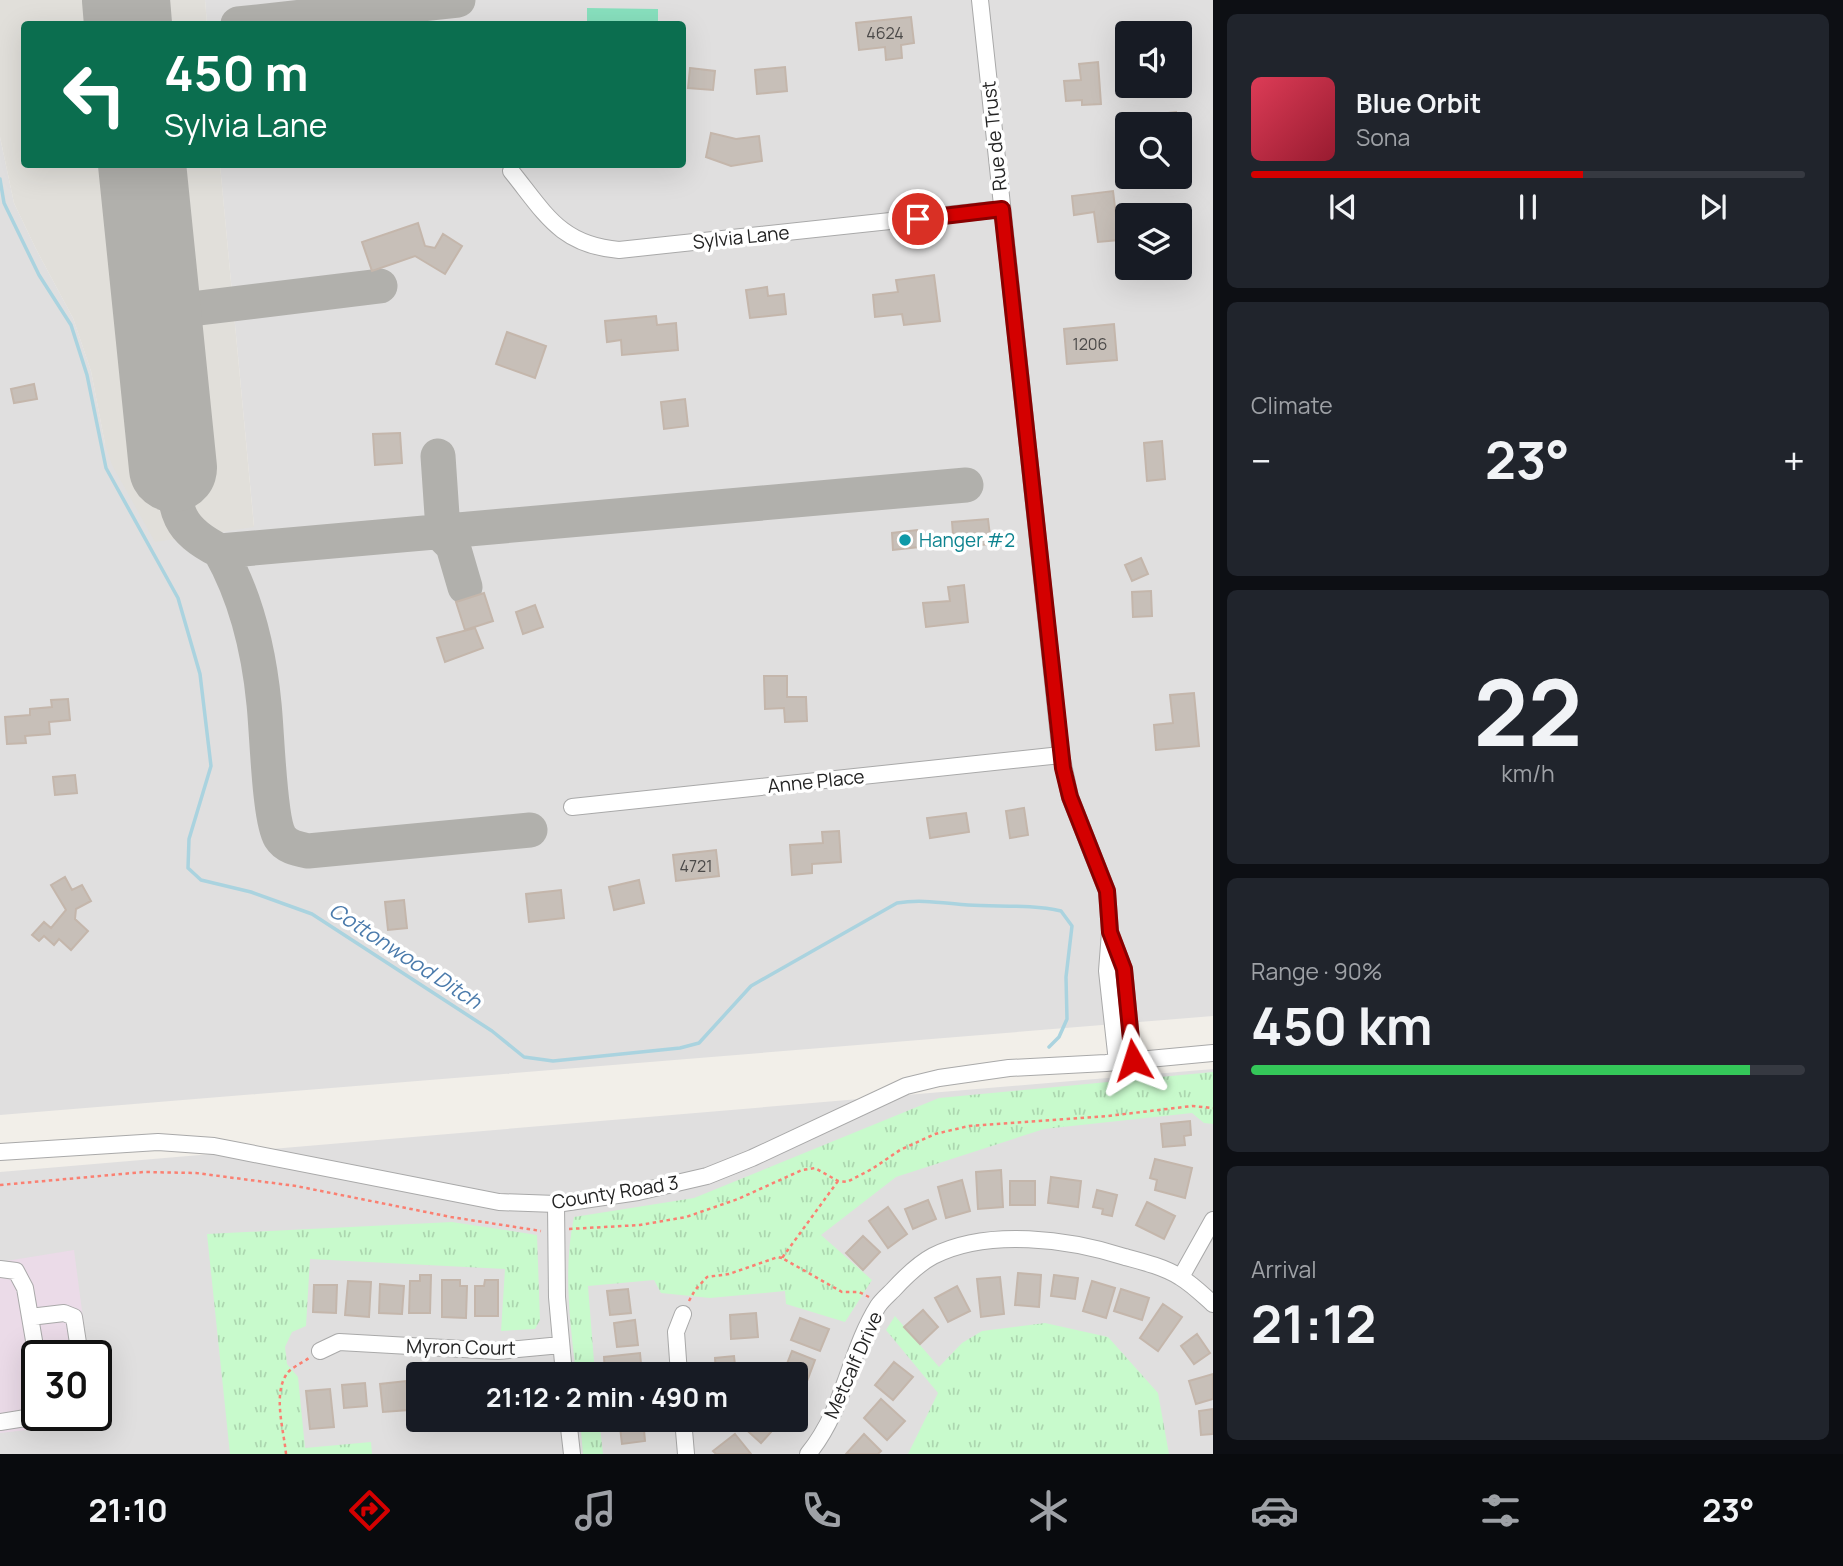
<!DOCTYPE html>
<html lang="en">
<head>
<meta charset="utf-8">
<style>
  :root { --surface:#171b24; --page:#20242c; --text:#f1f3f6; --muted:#9ea1a6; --line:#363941; --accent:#d40000 }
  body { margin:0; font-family:Manrope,sans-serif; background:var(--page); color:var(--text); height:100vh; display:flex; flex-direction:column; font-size:26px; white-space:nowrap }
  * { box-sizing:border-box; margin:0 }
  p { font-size:23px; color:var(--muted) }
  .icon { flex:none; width:38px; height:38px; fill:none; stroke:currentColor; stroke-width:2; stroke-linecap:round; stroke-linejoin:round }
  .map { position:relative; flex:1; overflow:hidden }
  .sheet { display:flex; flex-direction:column; gap:14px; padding:14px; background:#0d0f14; width:630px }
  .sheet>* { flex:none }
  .guide { position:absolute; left:21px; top:21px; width:665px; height:147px; border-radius:7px; box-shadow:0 7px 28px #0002; background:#0b6e4f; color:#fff; overflow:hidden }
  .buttons { position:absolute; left:1115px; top:21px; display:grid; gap:14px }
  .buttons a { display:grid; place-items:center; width:77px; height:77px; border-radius:7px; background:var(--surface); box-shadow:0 7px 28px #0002; font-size:35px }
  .speed { position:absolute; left:21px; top:1340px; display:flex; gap:14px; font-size:35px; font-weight:700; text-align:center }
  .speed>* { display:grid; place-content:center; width:91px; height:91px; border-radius:50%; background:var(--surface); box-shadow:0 7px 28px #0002; line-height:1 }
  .speed .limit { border:4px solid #111; border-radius:10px; background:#fff; color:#111 }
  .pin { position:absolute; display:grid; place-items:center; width:60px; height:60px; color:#fff; margin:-30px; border:4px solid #fff; border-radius:50%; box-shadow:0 2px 7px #0007 }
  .me { position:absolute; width:77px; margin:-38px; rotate:354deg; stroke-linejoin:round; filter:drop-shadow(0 0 5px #0008) }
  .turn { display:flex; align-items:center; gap:24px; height:147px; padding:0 28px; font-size:32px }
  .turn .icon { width:91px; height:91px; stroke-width:2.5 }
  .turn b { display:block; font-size:49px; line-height:60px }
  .big { font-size:52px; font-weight:700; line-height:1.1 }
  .sheet .widget { flex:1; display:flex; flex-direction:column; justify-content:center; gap:10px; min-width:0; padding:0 24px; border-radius:10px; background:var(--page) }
  .sheet .dial { align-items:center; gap:0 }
  .dial b { font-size:91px; line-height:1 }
  .song { display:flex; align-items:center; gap:21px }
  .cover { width:84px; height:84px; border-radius:10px; background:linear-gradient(135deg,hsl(350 70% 55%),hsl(350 70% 35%)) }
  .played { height:7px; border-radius:4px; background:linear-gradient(90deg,var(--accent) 60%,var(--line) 60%) }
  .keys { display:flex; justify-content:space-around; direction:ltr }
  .heat { display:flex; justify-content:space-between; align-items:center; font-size:38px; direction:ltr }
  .charge { height:10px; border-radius:5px; background:linear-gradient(90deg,#34c759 90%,var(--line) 0) }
  .trip { position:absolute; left:406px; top:1362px; width:402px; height:70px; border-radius:7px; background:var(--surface); box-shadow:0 7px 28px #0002; font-weight:700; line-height:70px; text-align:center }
  .menu { display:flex; height:112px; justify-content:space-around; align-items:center; background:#090b0e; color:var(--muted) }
  .menu .icon { width:49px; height:49px }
  .menu .on { color:var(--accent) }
  .menu b { font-size:32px; color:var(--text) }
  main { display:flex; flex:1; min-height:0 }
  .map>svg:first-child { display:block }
  .residential { fill:#e0dfdf; fill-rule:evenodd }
  .industrial { fill:#ebdbe8 }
  .airport { fill:#e1dfda }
  .park { fill:url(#park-tufts) }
  .pitch { fill:#88e0be }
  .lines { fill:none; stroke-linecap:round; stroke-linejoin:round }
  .stream { stroke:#aad3df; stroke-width:3.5 }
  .taxiway { stroke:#b1b0ac; stroke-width:35 }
  .runway { stroke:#b1b0ac; stroke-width:88 }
  .building { fill:#c7bfb8; stroke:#c4b6ab; stroke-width:2 }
  .minor-casing { stroke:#a9a9a9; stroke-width:18 }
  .path { stroke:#fa8072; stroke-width:2.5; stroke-dasharray:3.5 3.5; stroke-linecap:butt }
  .minor { stroke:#fff; stroke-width:16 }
  .route-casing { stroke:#8a0000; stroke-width:18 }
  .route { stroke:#d40000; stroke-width:12 }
  .culture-dot { fill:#0f9aa8; stroke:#fff; stroke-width:2.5 }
  .labels { text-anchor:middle; stroke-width:7; stroke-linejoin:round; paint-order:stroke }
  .number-label { font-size:16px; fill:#4b4948 }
  .street-label { font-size:19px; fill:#222; stroke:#fff }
  .culture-label { font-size:19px; fill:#0d838f; stroke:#fff; text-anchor:start }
  .water-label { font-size:21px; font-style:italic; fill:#4a7aab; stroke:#fff }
</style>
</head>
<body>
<main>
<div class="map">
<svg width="1213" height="1454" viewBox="0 0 1213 1454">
  <defs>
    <pattern id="park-tufts" width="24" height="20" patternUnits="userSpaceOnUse" patternTransform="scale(1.75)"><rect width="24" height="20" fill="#c8facc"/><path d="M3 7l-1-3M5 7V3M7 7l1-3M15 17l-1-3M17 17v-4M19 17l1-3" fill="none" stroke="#acd6af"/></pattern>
  </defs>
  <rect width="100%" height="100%" fill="#f2efe9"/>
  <!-- residential -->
  <path class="residential" d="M205,0h1008v1016l-1213,99v-978l14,66 22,46 37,69 18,53 14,73 149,82 -34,-361 462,-1v-140h-475zM1127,33h53v53h-53zM1127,124h53v53h-53zM1127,215h53v53h-53z
    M1213,1069v385h-1213v-282zM37,1356h59v60h-59zM418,1374h378v45h-378z"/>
  <!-- industrial -->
  <path class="industrial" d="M74,1250l14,106h-51v60h59l1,6 -97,11v-171z"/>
  <!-- airport -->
  <path class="airport" d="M0,0h205l2,24h-183v140l196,1 34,362 -99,15 -43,-77 -7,-21 -14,-73 -18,-53 -37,-69 -22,-46 -14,-66z"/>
  <!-- park -->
  <path class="park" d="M1213,1072v52l-9,-1 -12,-10 -148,16 -148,48 -75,58 51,45 -27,42 -59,-18 -1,-13 -75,7 -49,-5 -7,-13 -66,6 7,88h-19c-6,-53 -13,-105 -2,-157l120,-19 245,-100z
    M452,1222l85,13 3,85 -5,9 -34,2 4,-62 -195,-10 -4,67 -14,6 -7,15 2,17 11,13 7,71 66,-6 1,12h-142l-23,-220z
    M895,1316l44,51 23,-24 20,-12 63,-8 63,14 50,56 11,61h-261l30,-61 -52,-63z
    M580,1419h19l4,35h-20z"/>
  <!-- pitch -->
  <path class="pitch" d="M587,8l71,1v15h-71z"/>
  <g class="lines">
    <!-- stream -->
    <path class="stream" d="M0,179l4,24 35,72 32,50 16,50 19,93 72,130 22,76 11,92 -22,73 -1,29 13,12 50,12 61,22 180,117 32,26 29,4 127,-13 19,-5 52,-57 146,-83c24,-4 46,0 71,2 31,2 62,-1 93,6l11,15 -6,51 1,42 -8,18 -10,10"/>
    <!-- taxiway -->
    <path class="taxiway" d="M238,24l220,-24
      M158,313l222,-27
      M438,456l5,74
      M173,468c2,44 4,61 47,83l746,-66
      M438,531l15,15 12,41
      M220,551c26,46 39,101 44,153 3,26 5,115 16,133 6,10 18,12 28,14l222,-21"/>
    <!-- runway -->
    <path class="runway" d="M126,0l2,24
      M142,164l31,304"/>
  </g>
  <!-- building -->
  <path class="building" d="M911,17l3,26 -13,2 1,13 -16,2 -1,-13 -26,3 -3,-27z
    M1098,62l3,42 -19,1v-5l-16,1 -2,-20 17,-1 -2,-16z
    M785,67l2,24 -30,3 -2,-24z
    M690,68l25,3 -2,19 -25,-2z
    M1176,112l1,12h-34l-1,-8z
    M711,133l25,6 23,-3 3,25 -31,5 -25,-9z
    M1113,191l6,49 -21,2 -4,-30 -20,3 -2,-19z
    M418,223l7,23 10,2 8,-14 19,12 -17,28 -30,-18 -43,15 -10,-29z
    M934,275l6,46 -36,4 -2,-11 -27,3 -2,-22 25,-3 -2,-12z
    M767,287l1,9 16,-2 2,20 -36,4 -4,-28z
    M656,316l1,9 19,-2 2,27 -56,5 -1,-15 -14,2 -2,-21z
    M1114,324l3,36 -50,4 -3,-35z
    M507,332l39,14 -11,32 -39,-14z
    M34,384l3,15 -23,4 -3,-14z
    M685,399l3,27 -24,3 -3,-27z
    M400,433l2,30 -27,2 -2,-31z
    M1162,441l3,38 -18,2 -3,-38z
    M988,519l3,25 -37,3 -2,-25z
    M917,530l2,17 -26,3 -1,-17z
    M1141,558l7,16 -16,7 -7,-16z
    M964,585l4,37 -42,5 -3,-24 27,-2 -2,-14z
    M1151,591l1,25 -19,1 -1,-25z
    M484,593l9,28 -28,9 -9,-28z
    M535,605l8,22 -20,7 -7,-22z
    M475,628l8,20 -38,14 -8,-24z
    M764,676h23v21h19l1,24 -22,1 -1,-14 -19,1z
    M1194,693l5,53 -43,4 -2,-25 19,-2 -3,-28z
    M68,699l2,21 -21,2 1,12 -25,2 1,7 -19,1 -2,-27 25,-2v-6l22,-2 -1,-7z
    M75,775l2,18 -22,2 -2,-18z
    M1024,808l4,27 -18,3 -4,-27z
    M966,813l3,19 -39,6 -3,-20z
    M839,831l2,31 -29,2v9l-20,2 -2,-30 33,-2 -1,-11z
    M716,850l3,26 -43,5 -3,-26z
    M65,877l7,13 10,-5 9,16 -15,8 -1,10 13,12 -17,19 -12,-11 -5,6 -10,-9 -5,5 -7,-6 12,-13 7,6 15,-18 -15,-25z
    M639,880l5,23 -30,7 -5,-23z
    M561,890l3,28 -35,4 -3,-28z
    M404,900l3,28 -19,2 -3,-28z
    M1190,1121l1,14 -7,1 1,9 -22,2 -2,-23z
    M1155,1159l37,9 -7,30 -30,-8 2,-10 -7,-2z
    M1001,1170l2,37 -25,2 -2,-37z
    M1051,1177l30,4 -3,26 -30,-4z
    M962,1180l8,31 -24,7 -8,-31z
    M1010,1181h25v24h-25z
    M1097,1190l20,5 -5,21 -10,-2 1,-5 -10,-2z
    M928,1200l8,19 -23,10 -8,-20z
    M1147,1202l28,14 -11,23 -28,-14z
    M888,1207l19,27 -19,14 -19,-27z
    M863,1236l17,16 -17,18 -17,-17z
    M1018,1273l23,2 -2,32 -24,-2z
    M420,1275h11l-1,38h-21l1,-32h10z
    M1054,1275l24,3 -3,21 -24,-3z
    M1000,1277l4,37 -23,3 -4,-38z
    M442,1280h18v6h7l-1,32 -24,-1z
    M485,1280h13v36h-23v-30h9z
    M348,1281l23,1 -2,35 -24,-2z
    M1092,1281l23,7 -9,30 -23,-7z
    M380,1284l24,2 -2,28 -23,-1z
    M314,1285h23l-1,28 -23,-1z
    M957,1286l13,25 -22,11 -13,-24z
    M628,1289l3,24 -21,2 -3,-24z
    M1121,1289l28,9 -7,22 -28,-9z
    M1163,1304l19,13 -24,34 -18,-13z
    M923,1310l15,17 -18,17 -16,-17z
    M756,1313l2,24 -27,2 -1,-24z
    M800,1318l29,11 -9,22 -29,-11z
    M635,1320l3,25 -21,2 -3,-24z
    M1197,1334l13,19 -16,11 -13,-18z
    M792,1351l23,9 -9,24 -10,-4v-6h-13z
    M640,1353l2,21h-37l-1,-17z
    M734,1356l2,18h-20l-1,-16z
    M894,1362l19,15 -20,23 -18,-15z
    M1213,1374v25l-17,5 -7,-23z
    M406,1381l3,29 -26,2 -3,-28z
    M365,1383l2,23 -23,2 -2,-23z
    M330,1389l4,38 -24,2 -4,-38z
    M881,1399l24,22 -18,19 -23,-22z
    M1213,1409v25l-12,1 -2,-24z
    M619,1419h24l2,22 -23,3z
    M746,1419h31l3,3 -19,21 -20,-18z
    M735,1434l16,20h-35l-3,-3z
    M864,1434l17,17 -3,3h-32z"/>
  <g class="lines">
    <!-- minor casing -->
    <g class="minor-casing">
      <path id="minor" d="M980,0l81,755 9,42 37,94 3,41 -3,39 10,91
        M511,171c34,42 49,74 108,79l383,-41
        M572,807l489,-52
        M1112,938l12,31 9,91
        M0,1152l158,-10 56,4 285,56 57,2 82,-12 69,-16 45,-18 154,-72 33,-8 70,-10 97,-5 107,-10
        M556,1204l1,93 7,77
        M0,1269l16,2 9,17 12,70
        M1181,1277l32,-57
        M30,1317l34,-4 10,4 6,39
        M320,1351l19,-9 159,9 63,-6
        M679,1374l-3,-42 7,-18
        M568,1419l4,35
        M683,1419l3,35
        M0,1422l38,-6
        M808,1454c37,-45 41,-102 70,-148 4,-6 10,-11 15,-16 11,-12 25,-26 40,-34 55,-28 136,-17 192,1 19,5 39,10 55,20 12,7 23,18 33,27"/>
    </g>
    <!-- path -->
    <path class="path" d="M838,1181l-56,77 60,34h17l10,5
      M0,1185l144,-13 52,1 100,13 155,31 90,14
      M569,1229l71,-4 46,-8 52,-18 64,-29 13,-2 23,13 9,1 25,-13 28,-19 35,-16 34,-8 139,-10 84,-10 21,2
      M689,1301l6,-11 12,-13 22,-3 49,-17 4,1
      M286,1454c-2,-23 -13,-58 0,-79 4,-7 16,-12 23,-17"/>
    <!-- minor -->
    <use href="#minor" class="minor"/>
  </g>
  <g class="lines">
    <!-- route casing -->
    <g class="route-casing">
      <path id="route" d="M918,219l84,-10 61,559 7,29 37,94 3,41 14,37 9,91"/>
    </g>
    <!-- route -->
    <use href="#route" class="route"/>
  </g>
  <!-- markers -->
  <circle class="culture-dot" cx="905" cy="540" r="7"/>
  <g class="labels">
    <!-- number labels -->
    <g class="number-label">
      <text x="885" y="39">4624</text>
      <text x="1090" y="350">1206</text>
      <text x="696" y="872">4721</text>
    </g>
    <!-- street labels -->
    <g class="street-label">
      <text transform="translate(994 136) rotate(-96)" y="7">Rue de Trust</text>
      <text transform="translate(741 237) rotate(-6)" y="7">Sylvia Lane</text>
      <text transform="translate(816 781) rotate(-6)" y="7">Anne Place</text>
      <text transform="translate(615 1192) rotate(-9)" y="7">County Road 3</text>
      <text transform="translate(461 1347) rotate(1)" y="7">Myron Court</text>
      <text transform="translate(853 1365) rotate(-66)" y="7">Metcalf Drive</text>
    </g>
    <!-- culture labels -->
    <g class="culture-label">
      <text x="919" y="547">Hanger #2</text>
    </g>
    <!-- water labels -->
    <g class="water-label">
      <text transform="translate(405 956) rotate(33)" y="7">Cottonwood Ditch</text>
    </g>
  </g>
</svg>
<div class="buttons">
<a><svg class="icon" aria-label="sound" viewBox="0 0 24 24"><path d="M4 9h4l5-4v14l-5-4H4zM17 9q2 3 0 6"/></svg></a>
<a><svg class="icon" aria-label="search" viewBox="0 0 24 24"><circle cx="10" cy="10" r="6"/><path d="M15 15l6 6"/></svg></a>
<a><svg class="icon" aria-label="layers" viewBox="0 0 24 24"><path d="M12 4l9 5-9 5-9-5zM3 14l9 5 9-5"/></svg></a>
</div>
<div class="speed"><div class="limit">30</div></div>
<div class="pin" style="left:918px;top:219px;background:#d93025"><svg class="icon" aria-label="arrive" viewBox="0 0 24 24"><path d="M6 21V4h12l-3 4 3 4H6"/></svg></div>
<svg class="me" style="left:1133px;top:1060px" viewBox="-20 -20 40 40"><path d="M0-17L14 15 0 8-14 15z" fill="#d40000" stroke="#fff" stroke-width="4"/></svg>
<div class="trip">21:12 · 2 min · 490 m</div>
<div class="guide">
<div class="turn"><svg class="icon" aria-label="left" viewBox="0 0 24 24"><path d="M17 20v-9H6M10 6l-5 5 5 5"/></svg><div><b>450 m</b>Sylvia Lane</div></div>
</div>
</div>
<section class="sheet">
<div class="widget">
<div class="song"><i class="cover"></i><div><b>Blue Orbit</b><p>Sona</p></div></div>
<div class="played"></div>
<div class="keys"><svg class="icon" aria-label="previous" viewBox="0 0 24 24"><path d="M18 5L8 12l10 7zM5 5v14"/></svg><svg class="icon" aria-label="pause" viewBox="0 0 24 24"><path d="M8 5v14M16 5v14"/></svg><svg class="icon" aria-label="next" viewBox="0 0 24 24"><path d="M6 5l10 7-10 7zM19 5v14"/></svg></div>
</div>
<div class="widget"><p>Climate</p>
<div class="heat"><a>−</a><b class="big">23°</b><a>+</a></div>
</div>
<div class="widget dial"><b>22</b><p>km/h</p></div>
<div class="widget"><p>Range · 90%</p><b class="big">450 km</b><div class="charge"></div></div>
<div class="widget"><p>Arrival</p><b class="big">21:12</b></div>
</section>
</main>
<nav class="menu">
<b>21:10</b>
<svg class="icon on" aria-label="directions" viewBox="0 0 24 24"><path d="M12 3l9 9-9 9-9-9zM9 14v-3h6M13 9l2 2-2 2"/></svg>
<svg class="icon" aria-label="music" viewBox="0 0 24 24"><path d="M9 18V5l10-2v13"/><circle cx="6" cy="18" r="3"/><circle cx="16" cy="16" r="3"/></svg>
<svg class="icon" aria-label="phone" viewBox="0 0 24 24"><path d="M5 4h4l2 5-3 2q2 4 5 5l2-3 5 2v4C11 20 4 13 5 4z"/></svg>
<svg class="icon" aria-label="climate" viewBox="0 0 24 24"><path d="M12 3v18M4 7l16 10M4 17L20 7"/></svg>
<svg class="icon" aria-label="car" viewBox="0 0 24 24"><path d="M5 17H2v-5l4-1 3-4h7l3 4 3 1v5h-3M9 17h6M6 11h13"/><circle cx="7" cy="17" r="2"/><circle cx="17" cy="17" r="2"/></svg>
<svg class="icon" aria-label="filters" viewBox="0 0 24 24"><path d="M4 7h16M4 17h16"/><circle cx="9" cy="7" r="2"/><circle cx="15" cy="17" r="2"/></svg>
<b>23°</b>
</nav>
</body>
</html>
